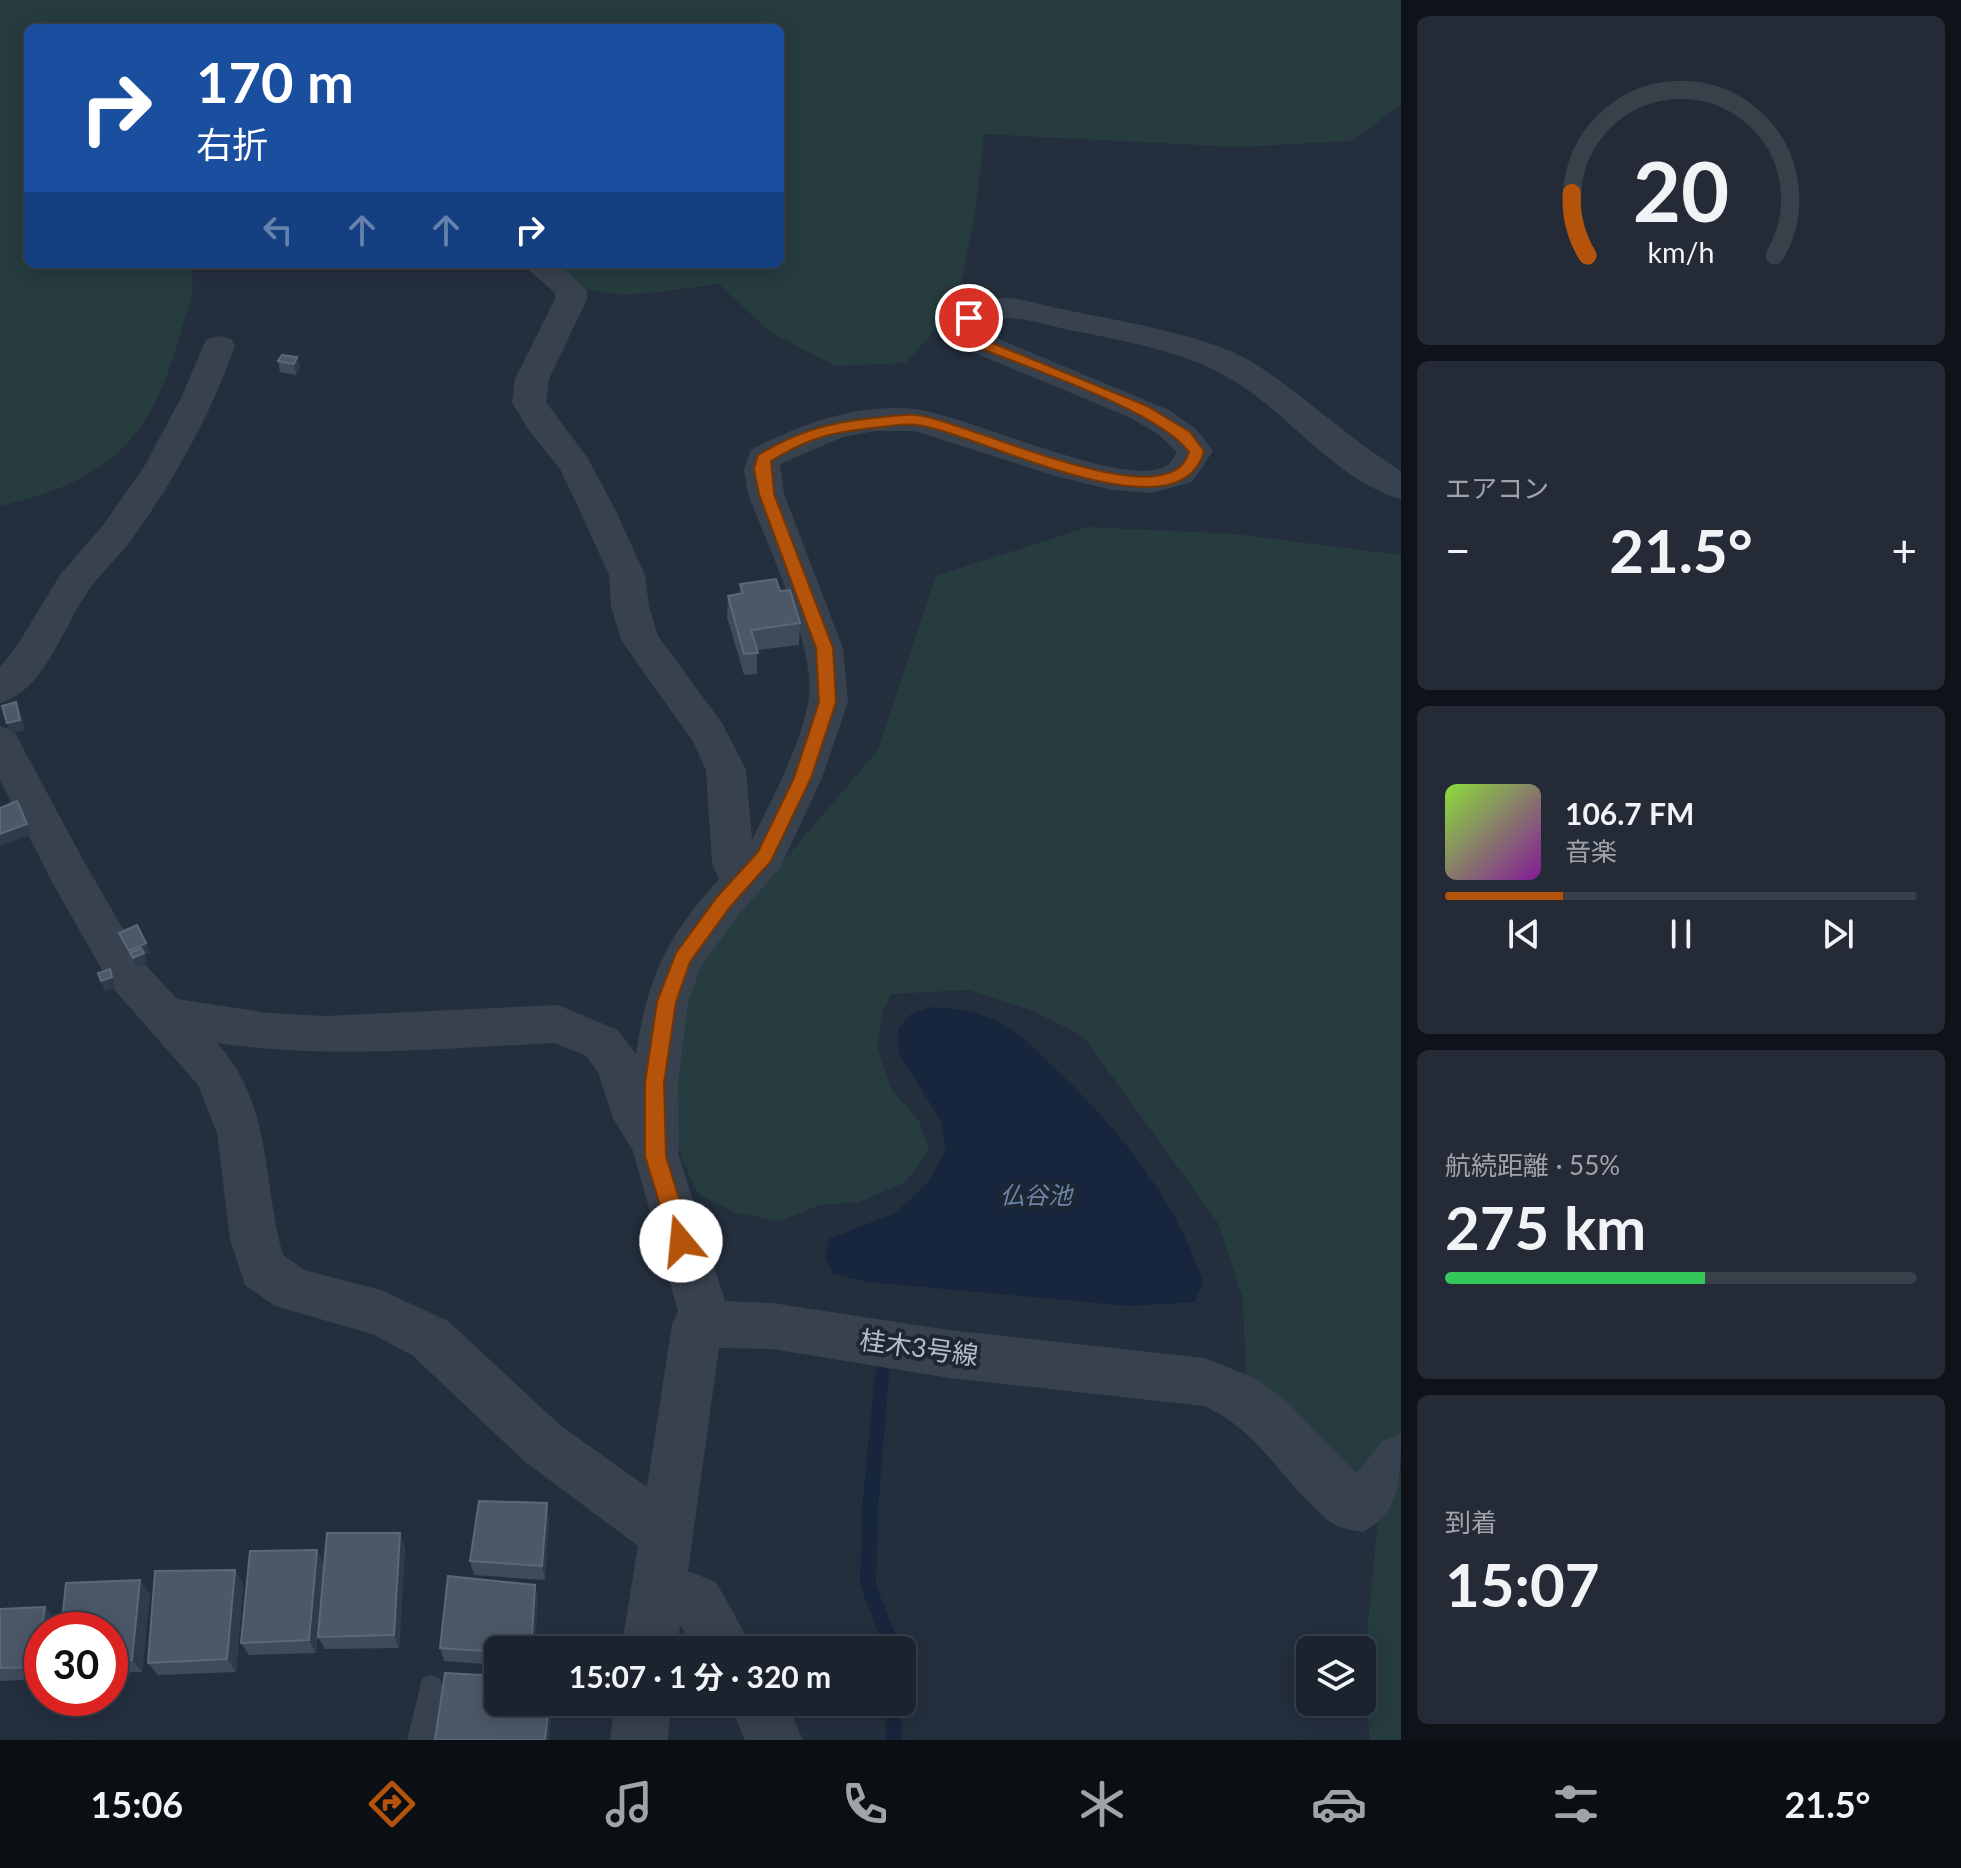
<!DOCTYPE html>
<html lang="ja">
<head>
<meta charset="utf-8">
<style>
  :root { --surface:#1b232e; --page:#242b36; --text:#f1f3f6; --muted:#a0a4aa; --line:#39404a; --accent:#b45309 }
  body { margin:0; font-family:Lato,"Noto Sans JP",sans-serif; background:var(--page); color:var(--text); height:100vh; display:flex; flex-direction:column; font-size:30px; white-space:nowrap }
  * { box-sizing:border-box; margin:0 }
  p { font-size:26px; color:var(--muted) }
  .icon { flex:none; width:44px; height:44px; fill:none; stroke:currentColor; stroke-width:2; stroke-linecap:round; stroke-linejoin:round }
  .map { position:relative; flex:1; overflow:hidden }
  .drawer { display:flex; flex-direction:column; gap:16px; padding:16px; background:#0f1319; width:560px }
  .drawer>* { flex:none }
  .top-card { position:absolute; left:24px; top:24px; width:760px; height:244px; border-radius:12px; box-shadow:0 4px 20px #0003,0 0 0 2px var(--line); background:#1a4fa0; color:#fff; overflow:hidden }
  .tools { position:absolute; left:1296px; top:1636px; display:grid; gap:16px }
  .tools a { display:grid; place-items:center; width:80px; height:80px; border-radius:12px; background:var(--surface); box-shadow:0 4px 20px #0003,0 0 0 2px var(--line); font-size:40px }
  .speed { position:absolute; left:24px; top:1612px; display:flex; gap:16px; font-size:40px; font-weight:700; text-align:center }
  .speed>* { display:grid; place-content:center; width:104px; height:104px; border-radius:50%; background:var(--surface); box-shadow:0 4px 20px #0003,0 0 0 2px var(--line); line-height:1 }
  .speed .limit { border:12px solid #d22; background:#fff; color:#111 }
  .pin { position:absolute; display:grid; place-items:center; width:68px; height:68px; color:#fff; margin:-34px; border:4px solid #fff; border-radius:50%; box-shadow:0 2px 8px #0007 }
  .me { position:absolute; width:88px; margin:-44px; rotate:343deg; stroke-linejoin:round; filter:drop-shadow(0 0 6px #0008) }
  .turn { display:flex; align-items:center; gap:28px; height:168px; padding:0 40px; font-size:36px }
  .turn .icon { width:104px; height:104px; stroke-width:2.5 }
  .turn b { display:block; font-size:56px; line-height:68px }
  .lanes { display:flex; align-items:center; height:76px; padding:0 40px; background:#0003; justify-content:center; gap:40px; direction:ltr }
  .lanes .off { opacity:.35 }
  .big { font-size:60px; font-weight:700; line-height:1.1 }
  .drawer .tile { flex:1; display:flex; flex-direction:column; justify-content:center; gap:12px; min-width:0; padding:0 28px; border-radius:12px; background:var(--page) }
  .drawer .dial { align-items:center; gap:0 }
  .dial svg { height:208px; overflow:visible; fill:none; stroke:var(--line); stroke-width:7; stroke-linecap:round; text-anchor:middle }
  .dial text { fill:var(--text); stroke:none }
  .song { display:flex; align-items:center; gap:24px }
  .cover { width:96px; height:96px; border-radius:12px; background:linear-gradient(135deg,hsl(90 70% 55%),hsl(290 70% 35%)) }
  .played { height:8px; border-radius:4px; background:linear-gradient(90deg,var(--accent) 25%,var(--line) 25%) }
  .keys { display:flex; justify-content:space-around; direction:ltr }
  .heat { display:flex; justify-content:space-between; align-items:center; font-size:44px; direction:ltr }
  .charge { height:12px; border-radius:6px; background:linear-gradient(90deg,#34c759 55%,var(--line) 0) }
  .trip { position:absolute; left:484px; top:1636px; width:432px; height:80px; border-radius:12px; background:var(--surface); box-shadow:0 4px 20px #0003,0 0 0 2px var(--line); font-weight:700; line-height:80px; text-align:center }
  .menu { display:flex; height:128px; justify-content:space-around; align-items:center; background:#0b0e12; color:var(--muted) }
  .menu .icon { width:56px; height:56px }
  .menu .current { color:var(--accent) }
  .menu b { font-size:36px; color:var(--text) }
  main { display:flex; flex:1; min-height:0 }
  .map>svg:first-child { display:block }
  .green { fill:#263c3f }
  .water { fill:#17263c }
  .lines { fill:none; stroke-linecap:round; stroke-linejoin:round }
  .stream { fill:#17263c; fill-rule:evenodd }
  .service { fill:#38414e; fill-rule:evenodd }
  .minor { fill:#38414e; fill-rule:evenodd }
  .wall { fill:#3f4b5c }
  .shaded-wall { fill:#2f3b4b }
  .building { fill:#4b5868; stroke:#5c6777; stroke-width:2 }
  .route { fill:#b45309; stroke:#753606; stroke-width:2 }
  .labels { text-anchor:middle; stroke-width:8; stroke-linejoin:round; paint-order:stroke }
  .water-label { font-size:24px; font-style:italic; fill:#6d86a8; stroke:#1d2633 }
  .near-street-label { font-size:26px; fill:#b4bcc9; stroke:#1d2633 }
</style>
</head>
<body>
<main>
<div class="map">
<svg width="1401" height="1740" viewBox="0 0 1401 1740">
  <rect width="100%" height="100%" fill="#242f3e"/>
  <!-- green -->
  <path class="green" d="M0,0h1401v105l-50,36 -112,6 -255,-13 -9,80 -19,91 -50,58 -70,3 -66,-34 -51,-48c-37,4 -96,17 -131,5 -13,-4 -25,-17 -35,-25h227v-236h-752v236h161c9,33 -1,40 -9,71 -29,106 -73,147 -180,171z
    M1088,527l147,7 166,21v891l-28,42 -127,-104 -3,-85 -25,-76 -135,-187 -52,-26 -63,-20 -77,4 -8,18 -6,35 14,42 28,32 10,29 -23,32 -47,20 -39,3 -40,16 -44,-8 -37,-18 -18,-37 -15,-70 15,-107 197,-231 58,-174z
    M1401,1474v266h-31l-7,-66 16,-163z"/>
  <!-- water -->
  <path class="water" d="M932,1007c26,1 52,6 76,20 13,7 25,22 37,32 66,61 130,136 158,223l-8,20 -66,4 -261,-24 -35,-8 -8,-18 4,-17 66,-26 32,-29 19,-34 -6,-31 -41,-65 -1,-26 13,-14z"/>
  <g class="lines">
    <!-- stream -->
    <path class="stream" d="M882,1366l5,2 2,5 -11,138 -2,74 25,65h-16l-25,-65 2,-74 13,-138 2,-5z
      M902,1699v41h-16l1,-38h15z"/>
    <!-- service -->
    <path class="service" d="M431,1675l9,4 4,9 -9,52h-28l15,-61z"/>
    <!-- minor -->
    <path class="minor" d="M522,264h36l29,26v9l-38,80 -3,23 41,55 28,52 30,66 4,31 9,30 64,87 24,47 6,70c21,-43 46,-89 56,-136 11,-52 -41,-159 -60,-210l-4,-25 7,-19c49,-26 107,-47 163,-41 54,6 210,81 252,57 5,-3 8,-10 11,-14l-18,-17 -30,-18 -159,-66 -14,-22 -3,-11c10,-16 37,-20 55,-20 17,1 36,8 53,11 54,11 148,26 193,54 51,33 95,76 147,108v28c-66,-18 -115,-90 -174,-122 -46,-27 -105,-36 -157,-47 -26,-5 -59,-18 -84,-8l8,15 175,73 28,20 16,21 -21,31 -41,11 -39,-3 -57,-14 -140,-45h-40l-32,6 -63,27 4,30 59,154 5,54 -26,76 -42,90 -41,46 -38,53 -13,35 -10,81 1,73 46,145 47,2 177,27 256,28 52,21 29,22 70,72 27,-32 18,-8c0,46 0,79 -38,99 -12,-2 -26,-4 -35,-12 -44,-36 -70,-91 -124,-114l-255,-28 -177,-29 -53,-1 -31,223 28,11 38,68h-59l-15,-25 -3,25h-56l17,-104 -114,-85 -112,-106 -40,-21 -97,-28 -30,-21 -15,-45 -13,-107 -19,-48 -87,-99 -59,-104 -52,-102v-54l14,5 68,127 59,102 36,39 92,14 56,3 233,-11 60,25 18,24c12,-78 30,-116 83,-175l-7,-15 -6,-94 -14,-30 -71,-100 -10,-34 -2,-31 -30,-66 -19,-40 -33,-41 -15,-26 3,-23 40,-80v-6zM217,1043c112,17 225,5 338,0l31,13 12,16 15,46 20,33 45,160 -6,13 -25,163 -87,-62 -112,-104 -67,-31 -77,-20 -21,-15c-21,-73 -10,-151 -66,-212z
      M219,336l12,3 4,7c-25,70 -60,133 -103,193 -15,20 -34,36 -47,57 -24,35 -40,94 -85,107v-36l18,-23 42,-69 44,-51 41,-59 37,-69 21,-50 4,-7z
      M615,1702h56l-3,38h-58z
      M729,1702h57l17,38h-58z"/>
  </g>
  <!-- wall -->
  <path class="wall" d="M297,357l3,11 -4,7 -16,-3 -2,-11z
    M740,584l40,7 20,32 -1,22 -42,5v24l-13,1 -17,-58 1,-21 12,-2z
    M549,1518l-4,62 -71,-5 -4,-14z
    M400,1533l5,15 -6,100 -74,1 -7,-12z
    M324,1564l-8,89 -67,2 -8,-12z
    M235,1570l8,14 -7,88 -78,3 -10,-12z
    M535,1585l3,13 -40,52v15l-54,-4 -4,-13z
    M150,1594l-8,78 -32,1v-43z
    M0,1609l56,11 -14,10v49l-42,2z"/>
  <!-- shaded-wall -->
  <path class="shaded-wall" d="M297,357l3,11 -4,7 -2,-11z
    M16,702l5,11 4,17 -14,4 -4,-11z
    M27,824l5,10 -32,12v-12z
    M146,943l4,10 -5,2 3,8 -11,5 -8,-17z
    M110,969l6,18 -11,4 -4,-10z
    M547,1503l2,15 -4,62 -3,-14z
    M400,1533l5,15 -6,100 -5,-13z
    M317,1550l7,14 -8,89 -7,-13z
    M235,1570l8,14 -7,88 -9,-13z
    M140,1580l10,14 -8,78 -10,-12z
    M535,1585l3,13 -3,52h-4z
    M45,1607l11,13 -1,10h-13v43l-6,-6z
    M549,1702h4l-4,38h-4z"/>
  <!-- building -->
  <path class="building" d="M282,355l15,2 -3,7 -16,-3z
    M776,579l4,12 10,-1 10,33 -49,7 7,23 -14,1 -16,-58 15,-3 -3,-9z
    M16,702l4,18 -13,3 -5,-17z
    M17,801l10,23 -27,10v-26z
    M137,925l9,18 -17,8 -10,-18z
    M141,948l3,5 -11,5 -3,-5z
    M110,969l2,8 -11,4 -3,-8z
    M479,1501l68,2 -5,63 -72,-5z
    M327,1533h73l-6,102 -76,2z
    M317,1550l-8,90 -68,3 9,-92z
    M235,1570l-8,89 -79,4 7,-92z
    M448,1576l87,9 -4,65h-33v2l-58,-4z
    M140,1580l-8,80 -22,1v-31h-49l5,-47z
    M45,1607l-9,60 -36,1v-59z
    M445,1673l53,3v26h51l-4,38h-110z"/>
  <!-- route -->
  <path class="route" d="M969,314l7,4 3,11 8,12 160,65 43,26 14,19c-23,92 -231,-20 -287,-26 -12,-2 -24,1 -36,2 -48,5 -69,9 -110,34l3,33 59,154 3,54 -25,76 -40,83 -41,46 -40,55 -14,40 -12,81 2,73 26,85 -3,6 -8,3 -7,-3 -3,-6 -26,-85v-73l12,-81 19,-49 41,-56 41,-45 36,-74 25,-76 -3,-54 -57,-154 -5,-25 4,-14c41,-24 69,-32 115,-37 14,-1 29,-4 43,-3 48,4 255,108 273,37 -30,-41 -160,-84 -212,-105l-12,-18 -3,-11z"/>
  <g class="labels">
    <!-- water labels -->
    <g class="water-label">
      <text x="1036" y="1204">仏谷池</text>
    </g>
    <!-- near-street labels -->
    <g class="near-street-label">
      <text transform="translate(919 1348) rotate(8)" y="9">桂木3号線</text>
    </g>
  </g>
</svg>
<div class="tools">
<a><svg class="icon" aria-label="layers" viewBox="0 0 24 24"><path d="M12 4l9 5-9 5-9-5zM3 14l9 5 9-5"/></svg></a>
</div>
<div class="speed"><div class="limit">30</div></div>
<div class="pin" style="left:969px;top:318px;background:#d93025"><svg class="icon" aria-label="arrive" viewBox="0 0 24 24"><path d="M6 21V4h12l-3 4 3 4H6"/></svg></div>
<svg class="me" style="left:681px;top:1241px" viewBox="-20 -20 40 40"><circle r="19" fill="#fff"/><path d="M0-13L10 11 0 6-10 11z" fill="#b45309"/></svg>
<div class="trip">15:07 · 1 分 · 320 m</div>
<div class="top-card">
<div class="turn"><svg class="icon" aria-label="right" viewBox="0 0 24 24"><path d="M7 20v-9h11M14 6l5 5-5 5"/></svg><div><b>170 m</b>右折</div></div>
<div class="lanes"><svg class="icon off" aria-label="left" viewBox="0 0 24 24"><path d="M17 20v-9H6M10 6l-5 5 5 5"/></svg><svg class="icon off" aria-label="ahead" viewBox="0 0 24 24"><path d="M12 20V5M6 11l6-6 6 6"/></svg><svg class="icon off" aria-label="ahead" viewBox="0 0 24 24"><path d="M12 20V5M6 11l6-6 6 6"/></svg><svg class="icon" aria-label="right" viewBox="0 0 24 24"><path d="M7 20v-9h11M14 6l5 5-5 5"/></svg></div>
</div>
</div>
<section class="drawer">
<div class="tile dial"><svg viewBox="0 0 100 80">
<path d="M14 69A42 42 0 1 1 86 69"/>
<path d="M14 69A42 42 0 0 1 8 45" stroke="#b45309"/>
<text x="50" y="56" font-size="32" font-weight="700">20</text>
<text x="50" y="72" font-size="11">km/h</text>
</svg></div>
<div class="tile"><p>エアコン</p>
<div class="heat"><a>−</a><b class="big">21.5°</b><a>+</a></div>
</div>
<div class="tile">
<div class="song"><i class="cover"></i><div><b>106.7 FM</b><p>音楽</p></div></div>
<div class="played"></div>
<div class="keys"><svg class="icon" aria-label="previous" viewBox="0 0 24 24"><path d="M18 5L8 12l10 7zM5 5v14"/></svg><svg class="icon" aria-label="pause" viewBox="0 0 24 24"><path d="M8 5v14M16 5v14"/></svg><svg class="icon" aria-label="next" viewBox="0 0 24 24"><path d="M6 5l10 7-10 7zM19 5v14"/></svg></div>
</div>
<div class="tile"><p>航続距離 · 55%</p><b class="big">275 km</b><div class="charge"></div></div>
<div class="tile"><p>到着</p><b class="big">15:07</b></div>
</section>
</main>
<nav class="menu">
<b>15:06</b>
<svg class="icon current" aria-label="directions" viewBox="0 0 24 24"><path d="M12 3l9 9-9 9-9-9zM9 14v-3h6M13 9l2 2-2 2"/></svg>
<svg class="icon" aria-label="music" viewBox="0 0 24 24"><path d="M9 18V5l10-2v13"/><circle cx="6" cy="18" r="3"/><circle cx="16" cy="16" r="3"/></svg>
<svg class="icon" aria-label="phone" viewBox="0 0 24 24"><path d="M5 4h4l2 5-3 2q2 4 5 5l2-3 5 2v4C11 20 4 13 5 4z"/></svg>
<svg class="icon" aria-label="climate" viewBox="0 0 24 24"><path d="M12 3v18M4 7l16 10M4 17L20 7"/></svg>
<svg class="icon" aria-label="car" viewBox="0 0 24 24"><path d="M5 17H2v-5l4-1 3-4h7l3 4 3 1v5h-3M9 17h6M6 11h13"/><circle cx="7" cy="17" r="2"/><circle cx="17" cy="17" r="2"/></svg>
<svg class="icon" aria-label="filters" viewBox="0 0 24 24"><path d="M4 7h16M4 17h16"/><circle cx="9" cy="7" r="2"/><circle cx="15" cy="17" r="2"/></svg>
<b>21.5°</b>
</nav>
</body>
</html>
